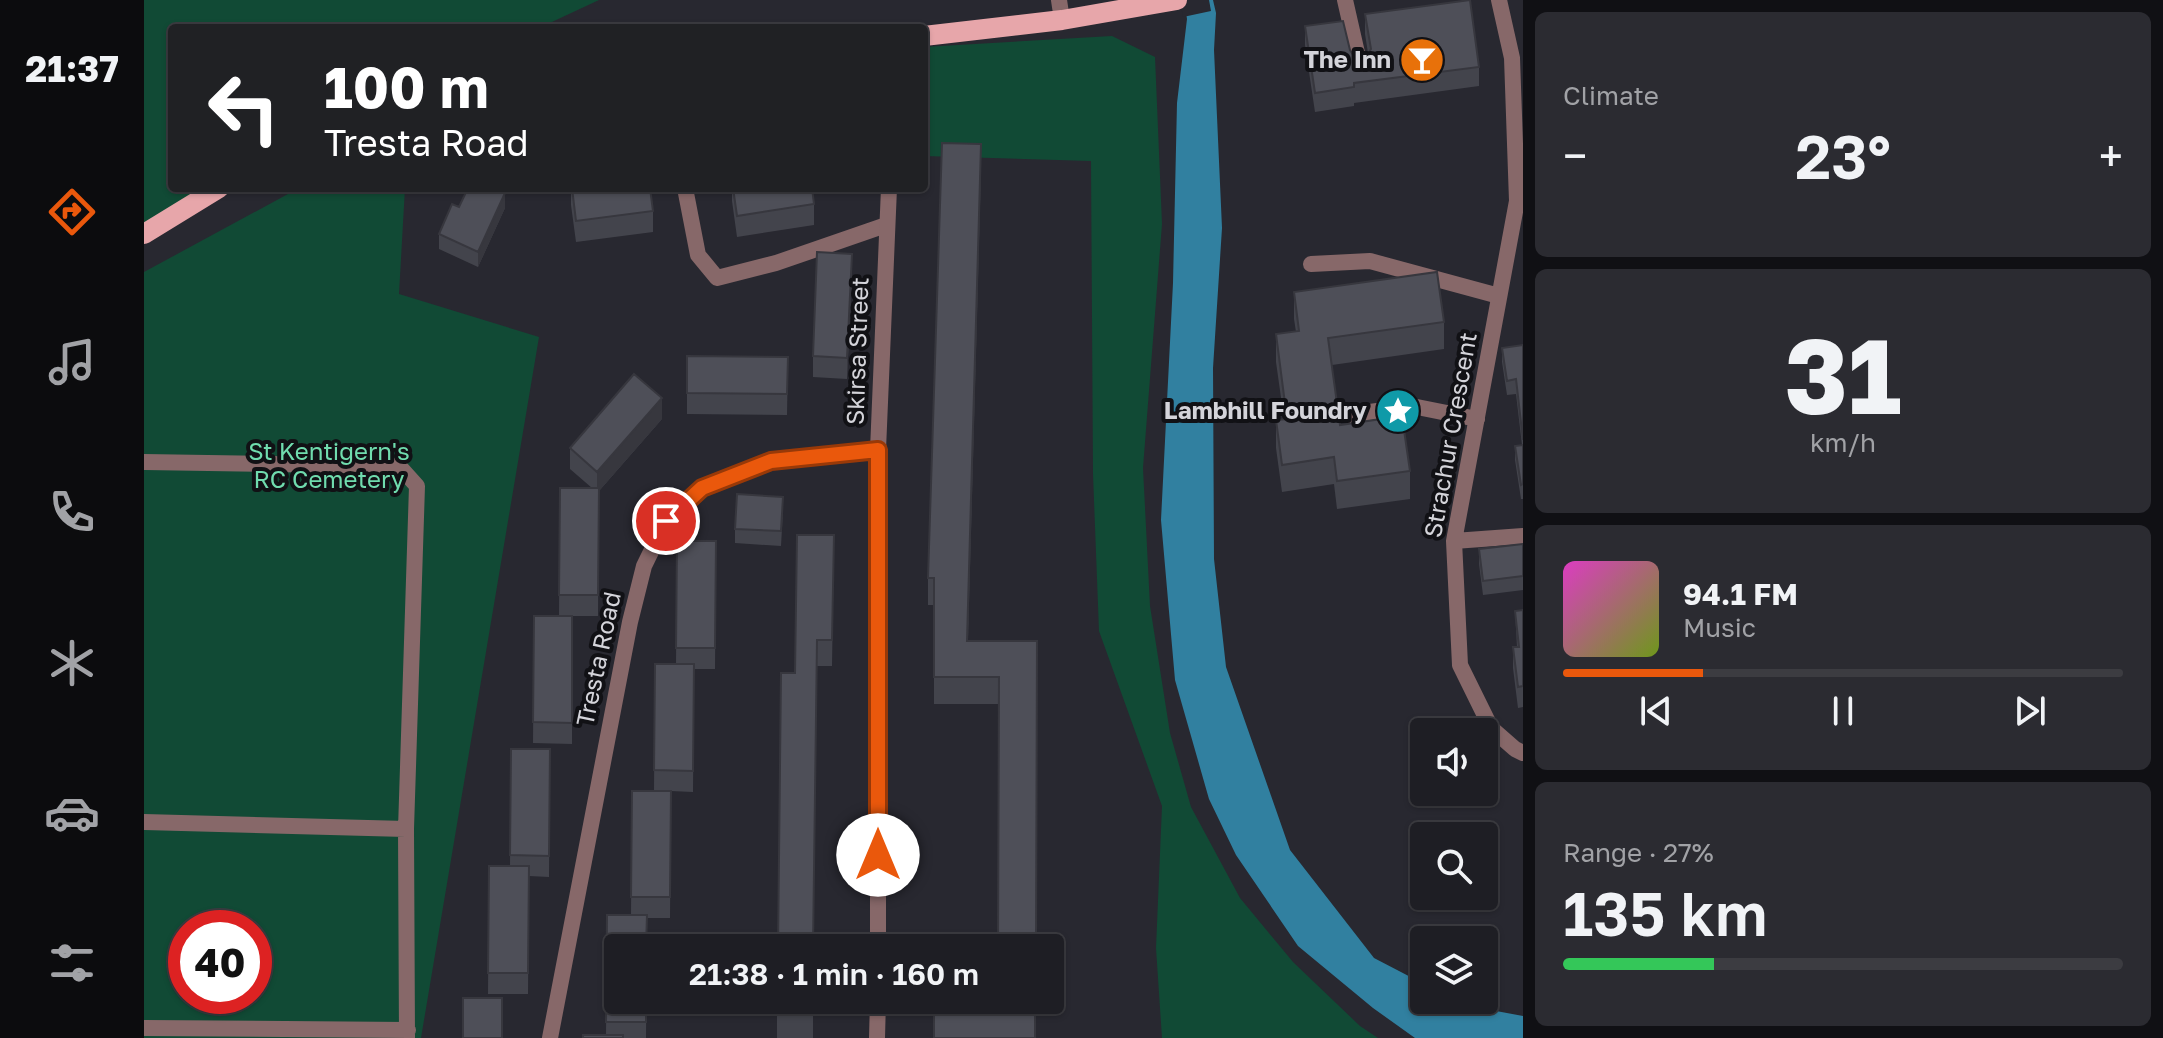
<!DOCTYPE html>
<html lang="en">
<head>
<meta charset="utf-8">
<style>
  :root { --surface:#1e1e24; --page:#2b2b31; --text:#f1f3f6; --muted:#a1a2a6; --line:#3c3c41; --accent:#ea580c }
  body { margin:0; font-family:"Golos Text",sans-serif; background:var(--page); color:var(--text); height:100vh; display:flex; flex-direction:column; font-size:30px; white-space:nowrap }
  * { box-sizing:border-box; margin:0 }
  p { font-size:26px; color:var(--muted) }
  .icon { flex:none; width:44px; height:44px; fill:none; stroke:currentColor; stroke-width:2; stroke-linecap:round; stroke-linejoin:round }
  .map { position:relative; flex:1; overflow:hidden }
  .panel { display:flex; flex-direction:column; gap:12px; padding:12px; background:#101014; width:640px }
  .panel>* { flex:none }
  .top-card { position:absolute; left:24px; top:24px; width:760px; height:168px; border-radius:8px; box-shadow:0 2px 6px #0004,0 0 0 2px var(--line); background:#202124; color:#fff; overflow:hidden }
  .controls { position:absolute; left:1266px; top:718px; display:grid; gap:16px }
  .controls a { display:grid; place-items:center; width:88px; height:88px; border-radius:8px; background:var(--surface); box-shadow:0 2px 6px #0004,0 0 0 2px var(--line); font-size:40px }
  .speed { position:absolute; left:24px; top:910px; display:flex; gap:16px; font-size:40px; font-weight:700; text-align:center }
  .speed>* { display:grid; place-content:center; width:104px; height:104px; border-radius:50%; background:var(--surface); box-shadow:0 2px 6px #0004,0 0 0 2px var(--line); line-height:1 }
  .speed .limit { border:12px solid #d22; background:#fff; color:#111 }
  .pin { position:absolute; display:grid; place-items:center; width:68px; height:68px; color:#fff; margin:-34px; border:4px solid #fff; border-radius:50%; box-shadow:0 2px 8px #0007 }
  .me { position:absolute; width:88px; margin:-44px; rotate:0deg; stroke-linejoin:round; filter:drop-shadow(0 0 6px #0008) }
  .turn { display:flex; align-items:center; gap:28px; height:168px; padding:0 24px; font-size:36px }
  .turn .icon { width:104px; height:104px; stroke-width:2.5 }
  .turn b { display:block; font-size:56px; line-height:68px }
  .big { font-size:60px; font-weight:600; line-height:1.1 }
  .panel .card { flex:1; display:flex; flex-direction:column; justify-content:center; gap:12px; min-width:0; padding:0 28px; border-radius:12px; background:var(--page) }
  .panel .dial { align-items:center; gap:0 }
  .dial b { font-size:104px; line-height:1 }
  .song { display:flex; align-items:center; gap:24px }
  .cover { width:96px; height:96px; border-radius:12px; background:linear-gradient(135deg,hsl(310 70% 55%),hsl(80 70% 35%)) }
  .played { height:8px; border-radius:4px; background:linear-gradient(90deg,var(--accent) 25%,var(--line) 25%) }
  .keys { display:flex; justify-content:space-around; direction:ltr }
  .heat { display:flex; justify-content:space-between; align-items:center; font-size:44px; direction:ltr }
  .charge { height:12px; border-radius:6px; background:linear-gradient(90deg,#34c759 27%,var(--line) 0) }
  .trip { position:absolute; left:460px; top:934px; width:460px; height:80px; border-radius:8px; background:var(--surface); box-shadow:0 2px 6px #0004,0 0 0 2px var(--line); font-weight:600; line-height:80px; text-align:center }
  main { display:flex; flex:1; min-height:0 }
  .menu { display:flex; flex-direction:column; width:144px; justify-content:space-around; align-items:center; background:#0c0c0e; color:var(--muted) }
  .menu .icon { width:56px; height:56px }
  .menu .current { color:var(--accent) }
  .menu b { font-size:36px; color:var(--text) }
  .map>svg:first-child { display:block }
  .green { fill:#114a35; fill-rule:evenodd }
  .water { fill:#3180a0 }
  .pier { fill:#282830 }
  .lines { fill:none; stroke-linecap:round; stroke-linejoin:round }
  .service { stroke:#876869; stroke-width:16 }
  .minor { stroke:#876869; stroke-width:16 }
  .tertiary { stroke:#876869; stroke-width:16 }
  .primary { stroke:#e7a6aa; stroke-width:20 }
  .wall { fill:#43444c }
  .shaded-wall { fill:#37373e }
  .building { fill:#4e4f58; stroke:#37373e; stroke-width:2 }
  .route-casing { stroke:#983908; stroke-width:20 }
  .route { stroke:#ea580c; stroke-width:14 }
  .labels { text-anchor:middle; stroke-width:8; stroke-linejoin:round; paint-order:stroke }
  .poi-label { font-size:24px; font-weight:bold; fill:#d4d4da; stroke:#111115; text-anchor:end }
  .street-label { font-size:24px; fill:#d4d4da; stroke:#111115 }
  .park-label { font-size:24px; fill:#70dcae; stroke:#111115 }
</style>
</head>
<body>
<main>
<nav class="menu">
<b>21:37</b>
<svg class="icon current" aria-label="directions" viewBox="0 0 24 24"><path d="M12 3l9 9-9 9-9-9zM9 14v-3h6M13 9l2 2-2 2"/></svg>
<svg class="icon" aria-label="music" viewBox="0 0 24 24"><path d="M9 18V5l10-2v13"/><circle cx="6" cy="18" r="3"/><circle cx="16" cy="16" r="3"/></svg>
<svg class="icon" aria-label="phone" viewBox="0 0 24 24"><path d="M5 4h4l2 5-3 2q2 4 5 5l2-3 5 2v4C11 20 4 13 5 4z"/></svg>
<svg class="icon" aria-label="climate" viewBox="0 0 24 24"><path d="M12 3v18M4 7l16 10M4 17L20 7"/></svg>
<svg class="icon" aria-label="car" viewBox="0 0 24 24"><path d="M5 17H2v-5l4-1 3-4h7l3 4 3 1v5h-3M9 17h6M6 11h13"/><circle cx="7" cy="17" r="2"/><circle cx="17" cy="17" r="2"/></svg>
<svg class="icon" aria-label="filters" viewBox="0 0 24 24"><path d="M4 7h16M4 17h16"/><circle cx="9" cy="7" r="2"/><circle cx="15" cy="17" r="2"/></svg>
</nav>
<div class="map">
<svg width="1379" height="1038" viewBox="0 0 1379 1038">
  <rect width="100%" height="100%" fill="#282830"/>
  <!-- green -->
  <path class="green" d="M0,0h455l-60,28h-367v160h31l-59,40z
    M968,36l43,21 7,167 -19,244 7,138 20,127 21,74 49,91 53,64 67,64 18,12h-216l-6,-90 6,-142 -63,-175 -6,-157 -2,-313 -167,-5v-109z
    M155,188h106l-6,106 140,43 -118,701h-277v-766zM42,928h68v68h-68z"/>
  <!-- water -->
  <path class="water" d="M1040,0h29l3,13 -2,37 8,178 -9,140 1,191 12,108 64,183 84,108 50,26v16h37l19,8 43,8v22h-108l-42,-30 -75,-62 -62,-91 -27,-56 -34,-119 -14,-160 12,-237 4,-180 10,-84z"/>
  <!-- pier -->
  <path class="pier" d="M1036,0h29l2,11 -28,6z"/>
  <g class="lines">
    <!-- service -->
    <path class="service" d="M915,0l3,20
      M1201,0l15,66
      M1205,415l63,-9 65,13
      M0,462l255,4 18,20 -11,343 1,209
      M0,822l262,7
      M0,1028l264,2"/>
    <!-- minor -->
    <path class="minor" d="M1355,0l13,58 5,143 -63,340 6,124 31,63 24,21 8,4
      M541,188l13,67 19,23 59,-15 110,-38
      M1167,264l59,-3 129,35
      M1310,541l69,-5
      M406,1038l80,-416 14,-56 22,-45 36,-33 69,-27 107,-11"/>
    <!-- tertiary -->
    <path class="tertiary" d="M734,948v-498l11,-262
      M733,1038l1,-38"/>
    <!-- primary -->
    <path class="primary" d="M780,36l138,-16 115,-20
      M0,234l75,-46"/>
  </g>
  <!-- wall -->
  <path class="wall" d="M1221,14l114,53v19l-125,17v3l-39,6 -10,-67v-19l45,24 3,5 9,3 5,-3 1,-2 -3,-19z
    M837,171l-13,470h69l-38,63h-65v-99h-6v-27z
    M427,188l82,23v21l-77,10 -5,-37z
    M588,188h80l2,16v21l-77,12 -5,-36z
    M315,207l46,1 -27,59 -39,-18v-15z
    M708,275l-5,104 -34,-2v-21z
    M1150,292l150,30v27l-112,16 8,60 70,46v28l-73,10 -3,-25 -52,8 -6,-44v-28l8,-1 -8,-57v-28l20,-2 -2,-13z
    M1379,345v154h-2l-6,-39v-14l7,-1 -6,-51 -9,1 -5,-33v-14z
    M543,356l101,1 -1,58 -100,-1z
    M518,419l-63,72 -1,125h-39l1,-128h32l-22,-19v-21z
    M639,511l-2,35 -46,-3v-14z
    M690,535l-2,131h-15l-22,7z
    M533,541h39l-1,128h-21l-1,123 -22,-1 -1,127h-23l-1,120h-63l23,-3 1,-120h24l1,-124h22l1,-127h21z
    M1379,544v46l-40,5 -4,-31v-15z
    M1379,610v97l-5,1 -5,-40v-21h4l-2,-36z
    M390,616h38v128l-39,-1z
    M367,749h39l-1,128 -20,-1 -1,118h-40l1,-128h21z
    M633,1000h36v38h-36z"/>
  <!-- shaded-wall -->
  <path class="shaded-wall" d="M837,144v27l-14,497v-27z
    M361,193v15l-27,59v-15z
    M708,254v21l-5,104v-21z
    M518,398v21l-63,72 -1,125 1,-125 -2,2v-21z"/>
  <!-- building -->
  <path class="building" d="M1326,0l9,67 -125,16v4l-39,6 -10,-67 38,-5 7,29 3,5 9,3 5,-3 4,-6 -6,-35z
    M798,143l39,1 -14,497h70l-1,307h-38l1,-271h-65v-99h-6z
    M324,188h25l12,5 -27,59 -39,-18 13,-30 7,3z
    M428,188h78l3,23 -77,10z
    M589,188h79l2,16 -77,12z
    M673,252l35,2 -5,104 -34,-2z
    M1293,272l7,50 -116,16 12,87 62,-9 8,55 -73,10 -3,-24 -52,8 -6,-45 11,-1 -11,-85 23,-3 -5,-39z
    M1379,345v95l-7,-61 -9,2 -5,-33z
    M543,356l101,1 -1,37 -100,-1z
    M490,374l28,24 -65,74 -27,-24z
    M1379,445v39l-2,1 -6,-39z
    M416,488h39l-1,107h-39z
    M593,494l46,3 -2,34 -46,-2z
    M653,535h37l-2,105h-15l-4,308h-35l3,-275h14z
    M533,541h39l-1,107h-39z
    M1379,544v32l-40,5 -4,-32z
    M1379,610v76l-5,1 -5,-40h6l-4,-36z
    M390,616h38v107l-39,-1z
    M511,664h39l-1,107 -39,-1z
    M367,749h39l-1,107 -39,-1z
    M488,791h39l-1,106h-39z
    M345,866h40l-1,107h-40z
    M463,915h40l-1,33h-28v52h28v22h-40z
    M319,998h39v40h-39z
    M633,1000h36v13h-36z
    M854,1000h37v38h-101v-28h64z
    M439,1035h40v3h-40z"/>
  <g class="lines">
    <!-- route casing -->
    <g class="route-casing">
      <path id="route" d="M522,521l36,-33 69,-27 107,-11v405"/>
    </g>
    <!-- route -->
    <use href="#route" class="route"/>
  </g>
  <!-- icons -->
  <defs>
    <g id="bar-disc" transform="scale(2.3)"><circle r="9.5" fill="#e8710a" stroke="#111115"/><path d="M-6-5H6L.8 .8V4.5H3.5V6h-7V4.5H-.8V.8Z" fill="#fff"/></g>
    <g id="sight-disc" transform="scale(2.3)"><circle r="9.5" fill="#0f9aa8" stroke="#111115"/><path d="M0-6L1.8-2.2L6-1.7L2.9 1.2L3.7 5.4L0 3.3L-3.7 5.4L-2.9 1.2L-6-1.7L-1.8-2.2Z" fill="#fff"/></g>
  </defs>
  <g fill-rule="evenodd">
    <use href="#bar-disc" x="1278" y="60"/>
    <use href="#sight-disc" x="1254" y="411"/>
  </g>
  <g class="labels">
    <!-- poi labels -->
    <g class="poi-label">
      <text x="1247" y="68">The Inn</text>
      <text x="1223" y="419">Lambhill Foundry</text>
    </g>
    <!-- street labels -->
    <g class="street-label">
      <text transform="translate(714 351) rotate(-88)" y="8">Skirsa Street</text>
      <text transform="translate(1307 435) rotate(-80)" y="8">Strachur Crescent</text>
      <text transform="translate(455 659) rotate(-78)" y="8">Tresta Road</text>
    </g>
    <!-- park labels -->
    <g class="park-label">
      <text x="185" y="460">St Kentigern's<tspan x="185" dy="28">RC Cemetery</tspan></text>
    </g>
  </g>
</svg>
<div class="controls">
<a><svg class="icon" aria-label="sound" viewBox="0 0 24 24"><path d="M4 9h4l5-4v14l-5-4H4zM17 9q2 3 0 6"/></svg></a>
<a><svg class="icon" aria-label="search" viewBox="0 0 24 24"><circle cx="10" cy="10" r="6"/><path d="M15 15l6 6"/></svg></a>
<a><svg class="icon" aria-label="layers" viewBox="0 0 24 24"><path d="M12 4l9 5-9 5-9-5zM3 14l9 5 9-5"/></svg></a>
</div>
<div class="speed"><div class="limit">40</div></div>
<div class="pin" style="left:522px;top:521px;background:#d93025"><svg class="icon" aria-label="arrive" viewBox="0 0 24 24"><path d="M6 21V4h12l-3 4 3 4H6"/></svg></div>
<svg class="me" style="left:734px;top:855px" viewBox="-20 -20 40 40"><circle r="19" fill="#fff"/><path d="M0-13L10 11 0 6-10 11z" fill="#ea580c"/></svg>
<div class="trip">21:38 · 1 min · 160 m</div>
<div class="top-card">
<div class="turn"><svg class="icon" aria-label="left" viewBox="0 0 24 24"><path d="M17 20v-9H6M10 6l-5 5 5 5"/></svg><div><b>100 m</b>Tresta Road</div></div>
</div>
</div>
<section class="panel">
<div class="card"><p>Climate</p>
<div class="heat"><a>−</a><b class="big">23°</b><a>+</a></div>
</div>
<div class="card dial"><b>31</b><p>km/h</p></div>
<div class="card">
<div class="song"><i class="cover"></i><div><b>94.1 FM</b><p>Music</p></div></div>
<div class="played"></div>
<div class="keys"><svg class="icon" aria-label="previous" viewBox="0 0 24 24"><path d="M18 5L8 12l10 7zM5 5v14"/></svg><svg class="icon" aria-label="pause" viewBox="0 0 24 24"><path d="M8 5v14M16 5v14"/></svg><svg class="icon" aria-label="next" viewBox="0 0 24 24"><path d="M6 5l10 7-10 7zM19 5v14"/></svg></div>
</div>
<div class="card"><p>Range · 27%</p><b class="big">135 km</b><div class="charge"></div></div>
</section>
</main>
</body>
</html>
